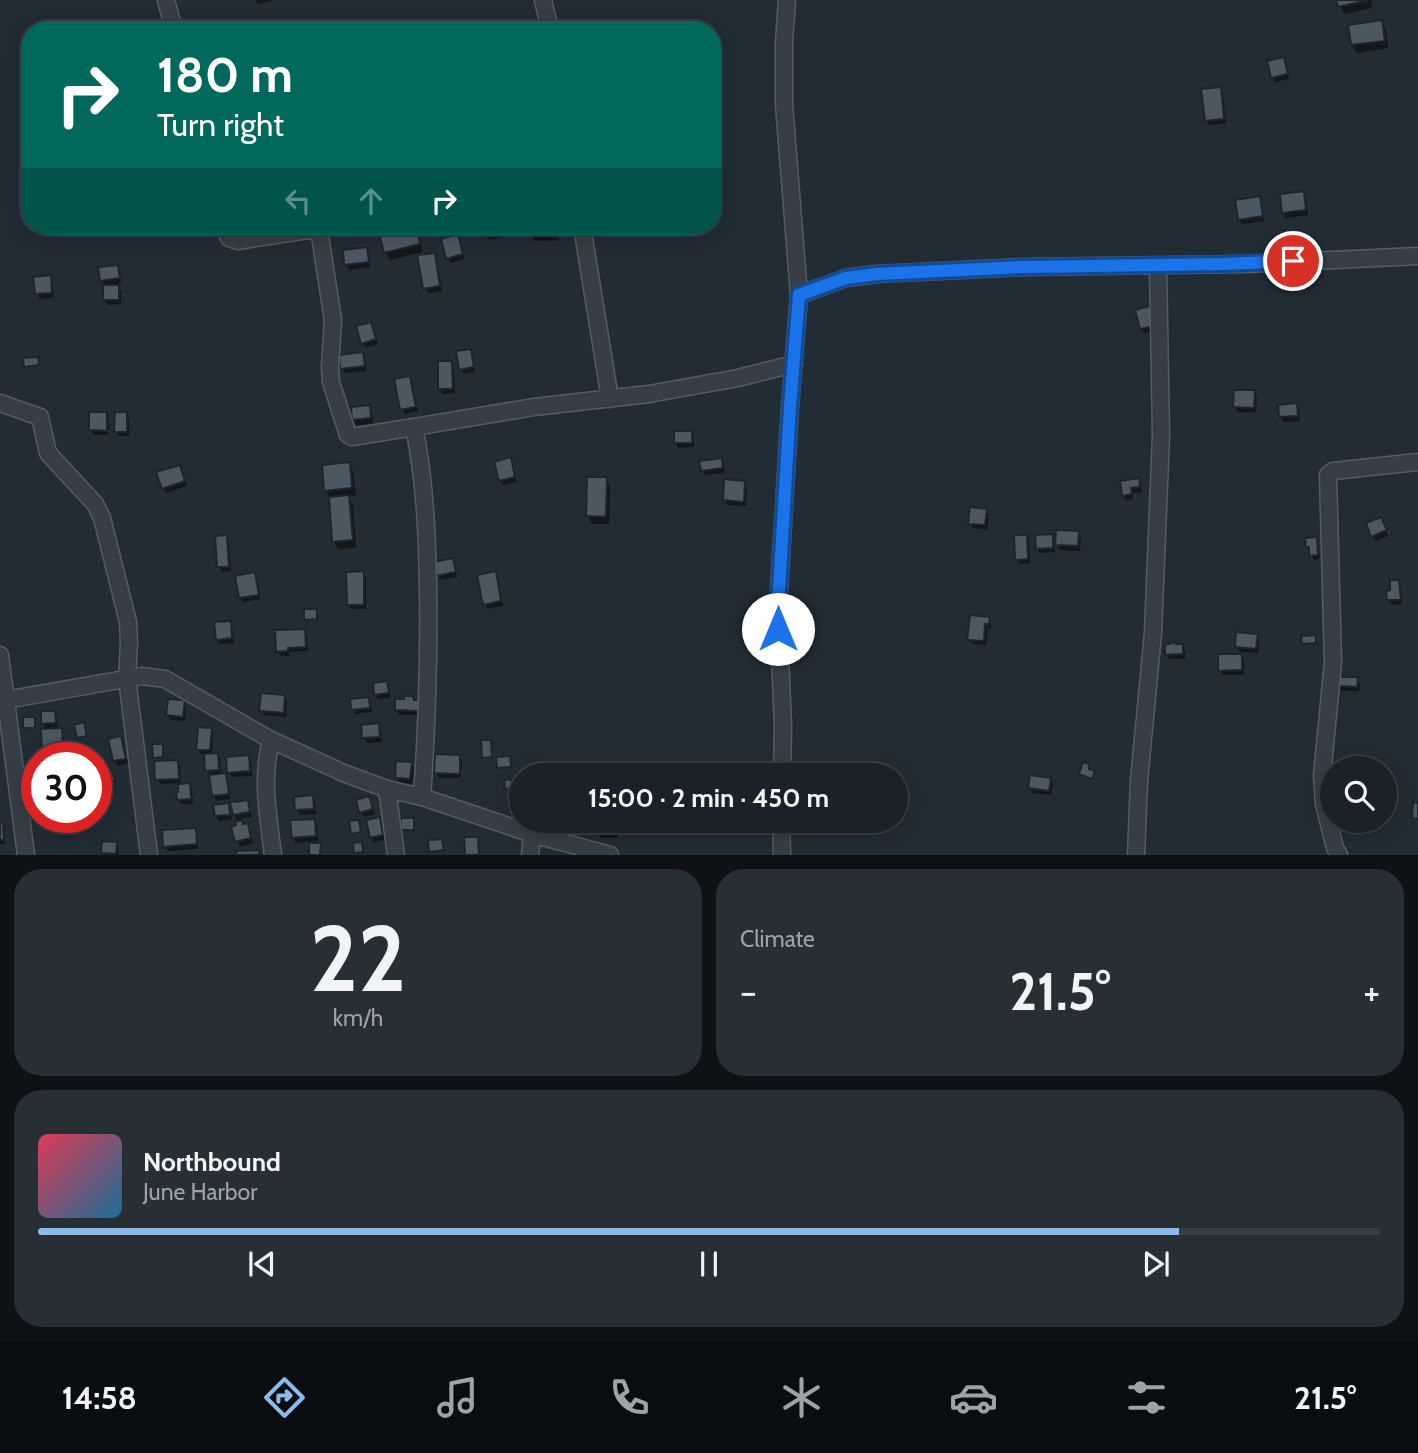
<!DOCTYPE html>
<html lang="en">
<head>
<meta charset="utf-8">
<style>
  :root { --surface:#1a2128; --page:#272e34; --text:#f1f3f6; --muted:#9fa3a8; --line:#383e45; --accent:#8bbaec }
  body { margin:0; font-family:Cabin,sans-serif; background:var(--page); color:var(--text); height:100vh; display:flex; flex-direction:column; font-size:26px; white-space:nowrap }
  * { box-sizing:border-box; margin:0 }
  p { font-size:23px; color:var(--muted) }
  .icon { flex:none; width:38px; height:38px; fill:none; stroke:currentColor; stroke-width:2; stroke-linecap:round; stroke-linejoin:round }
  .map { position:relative; height:855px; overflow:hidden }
  .side { display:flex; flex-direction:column; gap:14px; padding:14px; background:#0e1216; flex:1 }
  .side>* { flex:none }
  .hud { position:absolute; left:21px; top:21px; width:700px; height:214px; border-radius:28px; box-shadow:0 4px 18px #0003,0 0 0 2px var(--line); background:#00695c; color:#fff; overflow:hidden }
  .buttons { position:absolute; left:1320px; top:756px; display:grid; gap:14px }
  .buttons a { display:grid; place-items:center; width:77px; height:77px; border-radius:50%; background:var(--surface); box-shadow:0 4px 18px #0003,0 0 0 2px var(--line); font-size:35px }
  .speed { position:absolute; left:21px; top:742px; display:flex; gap:14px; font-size:35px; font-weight:700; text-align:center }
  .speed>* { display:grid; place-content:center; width:91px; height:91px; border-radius:50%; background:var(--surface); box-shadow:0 4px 18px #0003,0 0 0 2px var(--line); line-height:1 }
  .speed .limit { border:10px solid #d22; background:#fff; color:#111 }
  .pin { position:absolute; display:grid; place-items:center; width:60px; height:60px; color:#fff; margin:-30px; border:4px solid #fff; border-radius:50%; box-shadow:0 2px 7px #0007 }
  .me { position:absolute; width:77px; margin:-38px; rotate:0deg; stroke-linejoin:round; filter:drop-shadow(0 0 5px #0008) }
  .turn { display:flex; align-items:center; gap:24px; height:147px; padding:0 21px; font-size:32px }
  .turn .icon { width:91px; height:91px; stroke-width:2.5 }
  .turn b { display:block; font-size:49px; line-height:60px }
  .lanes { display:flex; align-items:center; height:66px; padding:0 21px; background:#0003; justify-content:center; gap:35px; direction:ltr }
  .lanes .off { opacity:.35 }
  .big { font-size:52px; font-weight:700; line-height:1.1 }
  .side .tile { flex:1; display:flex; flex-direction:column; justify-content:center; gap:10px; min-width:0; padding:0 24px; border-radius:28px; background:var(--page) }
  .side .dial { align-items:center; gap:0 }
  .dial b { font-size:91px; line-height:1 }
  .song { display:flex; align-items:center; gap:21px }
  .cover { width:84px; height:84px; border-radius:10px; background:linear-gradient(135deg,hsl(350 70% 55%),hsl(200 70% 35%)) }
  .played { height:7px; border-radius:4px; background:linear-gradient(90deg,var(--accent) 85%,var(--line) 85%) }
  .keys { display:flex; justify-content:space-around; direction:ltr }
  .heat { display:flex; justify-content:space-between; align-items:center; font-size:38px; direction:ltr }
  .side .tiles { flex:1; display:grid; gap:14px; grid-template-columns:1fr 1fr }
  .tile:last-child { grid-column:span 2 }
  .trip { position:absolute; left:509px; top:763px; width:399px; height:70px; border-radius:35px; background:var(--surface); box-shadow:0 4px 18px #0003,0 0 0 2px var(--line); font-weight:700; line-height:70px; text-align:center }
  .menu { display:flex; height:112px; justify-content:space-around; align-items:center; background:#0a0d10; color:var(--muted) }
  .menu .icon { width:49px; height:49px }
  .menu .selected { color:var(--accent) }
  .menu b { font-size:32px; color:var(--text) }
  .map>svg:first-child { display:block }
  .shadow { fill:#0007 }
  .building { fill:#4b5761; stroke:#1d252c; stroke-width:2 }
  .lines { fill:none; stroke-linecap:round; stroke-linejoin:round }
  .minor-casing { stroke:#535c63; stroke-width:19 }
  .minor { stroke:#353e46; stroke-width:16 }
  .route-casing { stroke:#114b97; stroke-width:18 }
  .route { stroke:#1a73e8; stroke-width:12 }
</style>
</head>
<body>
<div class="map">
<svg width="1418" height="855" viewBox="0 0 1418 855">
  <rect width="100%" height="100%" fill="#222c35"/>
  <!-- shadow -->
  <path class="shadow" d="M256,0h17v1l-15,3z
    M1338,0h33l1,8 -28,6z
    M1381,22l5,8 2,18 -31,5 -5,-8z
    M1283,59l6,20 -14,3 -3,-5z
    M1220,89l3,5 3,29 -17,2 -2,-5z
    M1303,193l3,5 2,17 -22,3 -3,-5z
    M1259,198l3,5 2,18 -22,3 -3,-4z
    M394,226h22l7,26 -33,8 -4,-8 -6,-23z
    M484,226h31l1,9 -27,5z
    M530,226h28l1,14 -24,1 -5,-8z
    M460,241l4,18 -13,4 -3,-5z
    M366,248l3,5 1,14 -21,3 -3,-5 -2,-14z
    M434,255l2,4 6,32 -14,2 -3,-5z
    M117,267l3,5 1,11 -5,1 5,7v13l-13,1 -3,-5v-14l-3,-5 -2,-12z
    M50,277l2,5 2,15 -14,2 -3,-5z
    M1152,313l4,18 -12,2 -3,-4z
    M370,324l8,20 -12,4 -3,-5z
    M470,351l2,5 3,16 -11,2 -3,-5z
    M362,354l3,5 1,12 -21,2 -3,-5z
    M451,363l3,5 1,25 -12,1 -3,-5z
    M409,378l3,5 6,28 -13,3 -3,-5z
    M1254,392l3,5 -1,15h-18l-3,-5z
    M1296,405l3,5 1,11 -16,1 -3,-5z
    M369,406l3,5 1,12 -17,2 -2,-5 -1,-12z
    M106,414l3,5 -1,16h-14l-3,-5z
    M126,414l3,4v18h-10l-3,-5z
    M691,433l3,5v9l-16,1 -2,-5z
    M510,459l7,23 -14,3 -3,-5z
    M721,460l3,5 1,8 -20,2 -3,-5z
    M349,464l4,7 3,25h-8l5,9 3,43 -18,1 -4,-8 -4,-43 -4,-8z
    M180,467l7,19 -21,7 -3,-5z
    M606,479l4,8 -1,37h-17l-4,-8z
    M1138,480l4,12 -9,1v6l-7,1 -3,-5z
    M744,483l3,4 -1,19 -19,-1 -3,-5z
    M986,511l3,4 -2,15 -14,-2 -3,-5z
    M1383,524l5,12 -13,5 -2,-5z
    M1078,533l3,5 -1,13 -20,-1 -3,-5z
    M1026,536l3,5 1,22 -10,1 -3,-5z
    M1052,536l3,5v11l-15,1 -3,-4z
    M226,537l3,5 2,29 -9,1 -3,-5z
    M1316,538l2,5 2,16 -6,1 -6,-13z
    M452,560l5,17 -16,3 -3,-4z
    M363,573l3,5v31h-15l-3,-4z
    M495,573l2,5 6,28 -16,3 -2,-5z
    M254,574l3,5 3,20 -17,3 -3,-5z
    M1398,581l3,5 1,18 -10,1 -3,-5z
    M989,619l2,5v5l-3,-1 -2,17 -14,-1 -3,-5z
    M230,622l2,5 2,16 -14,1 -3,-4z
    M304,630l3,5 1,16 -19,1 1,4h-9l-3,-4z
    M1257,636l2,4 -1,13 -18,-1 -3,-5z
    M1182,646l3,5v8h-16l-2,-5z
    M1241,655l3,5v15h-21l-3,-5z
    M1357,679l3,5 -1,7h-17l-3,-5z
    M387,683l2,5 1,10 -12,1 -3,-5z
    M284,697l3,5 -1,15 -22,-2 -3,-5z
    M368,699l3,5 1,8 -17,2 -2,-5z
    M184,702l2,5 -1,14 -15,-1 -2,-5z
    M415,702l7,13h-23l-2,-5z
    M54,713l3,4 1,13h3l2,5 2,19 -19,1 -2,-5 3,-19 -4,-7z
    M378,725l3,5 1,12 -15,1 -3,-5z
    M210,730l3,5 -1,20 5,-1 3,5 1,17 4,-1 3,5 2,19 -14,2 -2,-5 -4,-21 -3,-5 -1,-16h-5l-3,-5z
    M121,738l2,5 5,20 -10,3 -3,-5 -5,-21z
    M459,756l3,5 -1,17h-22l-3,-5z
    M248,757l3,5 1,14 -20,1 -3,-5z
    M177,762l3,4 1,19 8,-1 3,5 1,15h-12l-3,-4 2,-6 -1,-11 -19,1 -3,-5z
    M411,764l3,5 -2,15 -13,-1 -2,-5z
    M115,779v4h-16l-1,-2z
    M1050,779l3,5 -2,11 -18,-2 -3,-5z
    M312,797l3,5 1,12 -16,1 -3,-5z
    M369,798l6,16 -11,3 -3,-5z
    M247,802l5,15 -13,2 4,7 4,-1 3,5 3,13 -13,4 -6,-19 5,-5 -5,-8z
    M228,805l2,5 2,9 -13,2 -3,-5z
    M67,817l2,4v8l-19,-2 -2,-5z
    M379,819l2,5 4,16 -11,2 -3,-5z
    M314,820l3,5 1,16 -22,2 -3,-5z
    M602,821h16v17h-17l-3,-5z
    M2,823l3,5v16h-5v-20z
    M195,830l2,5 1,14 -30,2 -3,-5z
    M116,843l2,5v7h-14l-1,-2z"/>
  <!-- building -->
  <path class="building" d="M1336,0h33l-31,7z
    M1382,20l3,21 -34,4 -3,-20z
    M1284,57l4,17 -17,4 -4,-17z
    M1221,87l3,32 -19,2 -4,-32z
    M1304,191l2,19 -24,3 -2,-19z
    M1260,196l3,20 -25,4 -3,-20z
    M386,226h30l4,18 -36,9 -6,-25z
    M483,226h31l1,4 -30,6z
    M528,226h27v6l-26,2z
    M458,234l5,20 -17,5 -5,-20z
    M367,247l2,15 -25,3 -1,-15z
    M435,253l5,33 -17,3 -6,-34z
    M118,265l2,13 -20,3 -2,-14z
    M51,275l1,18 -17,1 -2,-17z
    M103,285h16v15h-16z
    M1150,306l4,20 -14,3 -5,-19z
    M371,322l5,17 -15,5 -5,-18z
    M471,349l3,18 -15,3 -3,-19z
    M363,352l2,14 -25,3 -1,-14z
    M38,357l1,8 -15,2 -1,-9z
    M438,361h14l1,28h-15z
    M410,376l6,31 -16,3 -6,-31z
    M1234,390h21l-1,18 -21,-1z
    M1297,403l1,13 -19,1 -1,-12z
    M370,405l1,13 -19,2 -1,-13z
    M89,412h18v19l-18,-1z
    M115,412h12v20h-13z
    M674,431h18v12h-18z
    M511,457l4,20 -16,4 -5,-19z
    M722,458l1,10 -22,3 -2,-10z
    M350,462l2,26 -28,3 -2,-26z
    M180,465l5,16 -23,8 -6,-17z
    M587,477h20l-1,40 -20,-1z
    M1139,478l1,9 -9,1 1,6 -10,2 -2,-15z
    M724,479l21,2 -1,21 -21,-2z
    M349,495l4,45 -21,2 -3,-45z
    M970,507l17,2 -2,16 -17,-1z
    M1381,517l6,13 -16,7 -5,-14z
    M1056,530l23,1 -1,15 -23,-1z
    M1053,534v14l-17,1 -1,-14z
    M227,535l2,32h-12l-2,-31z
    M1014,535h13l1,24 -13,1z
    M1317,537l1,18 -9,1v-9h-3l-1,-9z
    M453,558l3,14 -19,4 -4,-14z
    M364,571v34h-17l-1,-33z
    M496,571l5,30 -18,4 -6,-30z
    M255,572l4,23 -20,3 -4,-22z
    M1390,580h9l2,20h-14l-1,-9 4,-1z
    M304,609h13v10l-13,1z
    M970,615l20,2 -1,7h-4l-1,17 -17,-1z
    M231,621l1,17 -16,2 -2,-18z
    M305,629l1,18 -18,1v3l-12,1 -1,-22z
    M1236,632l22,2 -2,15 -21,-2z
    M1316,635v8l-14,1 -1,-8z
    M1176,642v2h7v10l-18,1v-10z
    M1218,654h24v16l-24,1z
    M1338,677h20l-1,10 -19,-1z
    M387,681l2,12 -15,2 -1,-12z
    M261,693l24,2 -1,18 -25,-2z
    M404,696h9l1,4h6v11l-25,-1v-11h9z
    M369,697l1,11 -19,2 -1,-11z
    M168,699l17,1 -2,17 -17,-2z
    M41,711h14l1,12 -15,1z
    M23,717h12v11h-12z
    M84,722l3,14 -10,2 -3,-13z
    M379,723l1,14 -18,1 -1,-13z
    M198,727l14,1 -2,22h-14z
    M62,728l1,21 -21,2 -1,-22z
    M121,736l5,23 -13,2 -5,-22z
    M481,740h10l1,17 -10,1z
    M152,744h11v13l-10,1z
    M218,753l1,17 -14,1 -1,-17z
    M435,754l25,1v19l-26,-1z
    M249,755l1,16 -23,2 -1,-16z
    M510,756l1,11 -14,1 -1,-11z
    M178,760l1,19 -24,1 -1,-19z
    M396,761l16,1 -2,17 -15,-1z
    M1083,762l6,2v5l6,2 -3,8 -13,-5z
    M226,773l3,21 -17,2 -3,-21z
    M1030,775l21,3 -2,13 -21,-3z
    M96,776h19v5h-19z
    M33,777h4v15h-2z
    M505,779l13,2 -1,9 -13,-2z
    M190,783l1,16 -14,1 -1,-7 2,-1v-8z
    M313,795l1,14 -19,1 -1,-13z
    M369,796l4,13 -14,4 -3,-13z
    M248,800l2,12 -17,3 -3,-13 6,-1v1z
    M1413,802l5,1v16l-6,-1z
    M229,803l1,12 -15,1 -2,-11z
    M46,817h21v7l-21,-1z
    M380,817l3,18 -13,3 -4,-18z
    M401,818h13v12h-14z
    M315,819l1,17 -24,2 -2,-18z
    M242,820l1,4 5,-1 3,15 -16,4 -4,-15 5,-2 -1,-3z
    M359,820l2,12 -10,2 -2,-13z
    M600,821h16v13h-19l-1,-12z
    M0,822h3l1,18h-4z
    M196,828l1,16 -34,3 -1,-17z
    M464,837h14l1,18h-14z
    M442,839l2,11 -15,2 -1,-12z
    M102,841l15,1 -1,12 -15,-1z
    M362,842l1,10 -9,1 -1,-10z
    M309,843h12l-1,12h-11z
    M259,850v5h-23v-4z"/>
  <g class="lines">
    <!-- minor casing -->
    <g class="minor-casing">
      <path id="minor" d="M166,0l8,30
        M543,0l7,30
        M224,226l5,12 9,3 70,-11 9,2 3,4 13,84 -3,47 1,15 17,53 4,2 62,-10
        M582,226l28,173
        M799,295l47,-17 31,-4 147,-7 222,-3 172,-8
        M0,403l40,14 8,36 47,51 7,14 26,104 1,21 -2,35 22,177
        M0,655l26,200
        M0,701l142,-25 23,3 106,61 75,34 41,15 35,8 110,37 78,21
        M271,740c-10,39 -3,74 2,115
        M782,775l1,-48 -5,-120 12,-200 9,-112 -15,-191v-62l3,-42
        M387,789l9,66
        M422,797c5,-70 7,-140 6,-210 -1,-55 -3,-106 -14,-160l120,-20 115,-13 89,-16 56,-14
        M781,821l1,34
        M530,855l2,-21
        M1136,855l3,-74 14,-148 8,-198 -3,-170
        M1339,855l-4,-7 -11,-44 -2,-28 11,-114 -5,-187 5,-4 85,-9"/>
    </g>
    <!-- minor -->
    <use href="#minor" class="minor"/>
  </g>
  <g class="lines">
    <!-- route casing -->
    <g class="route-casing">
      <path id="route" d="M778,629v-22l12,-200 9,-112 47,-17 31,-4 147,-7 200,-3 69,-3"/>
    </g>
    <!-- route -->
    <use href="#route" class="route"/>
  </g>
</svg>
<div class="buttons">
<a><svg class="icon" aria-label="search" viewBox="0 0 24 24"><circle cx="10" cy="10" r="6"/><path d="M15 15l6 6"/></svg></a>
</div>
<div class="speed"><div class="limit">30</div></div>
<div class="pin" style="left:1293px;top:261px;background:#d93025"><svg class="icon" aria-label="arrive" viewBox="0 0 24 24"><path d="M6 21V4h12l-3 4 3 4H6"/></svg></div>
<svg class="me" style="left:778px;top:629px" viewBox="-20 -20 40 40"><circle r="19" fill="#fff"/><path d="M0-13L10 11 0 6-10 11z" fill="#1a73e8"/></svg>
<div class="trip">15:00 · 2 min · 450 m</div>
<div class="hud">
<div class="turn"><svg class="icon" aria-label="right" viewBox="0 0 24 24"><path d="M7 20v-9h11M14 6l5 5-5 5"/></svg><div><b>180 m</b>Turn right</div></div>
<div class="lanes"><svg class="icon off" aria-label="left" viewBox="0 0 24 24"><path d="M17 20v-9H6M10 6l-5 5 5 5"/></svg><svg class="icon off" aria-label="ahead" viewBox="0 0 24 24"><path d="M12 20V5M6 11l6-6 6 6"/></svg><svg class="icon" aria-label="right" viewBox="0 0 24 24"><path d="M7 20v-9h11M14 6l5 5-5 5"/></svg></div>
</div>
</div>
<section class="side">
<div class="tiles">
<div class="tile dial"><b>22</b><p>km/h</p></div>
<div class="tile"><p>Climate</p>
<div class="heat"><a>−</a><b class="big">21.5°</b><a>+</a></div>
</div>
<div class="tile">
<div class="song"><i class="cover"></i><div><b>Northbound</b><p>June Harbor</p></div></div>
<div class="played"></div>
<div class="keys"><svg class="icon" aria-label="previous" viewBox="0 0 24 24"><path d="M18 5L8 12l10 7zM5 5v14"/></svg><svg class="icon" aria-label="pause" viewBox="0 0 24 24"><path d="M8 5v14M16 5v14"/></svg><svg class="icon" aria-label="next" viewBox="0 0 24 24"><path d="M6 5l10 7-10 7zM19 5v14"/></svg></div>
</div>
</div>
</section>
<nav class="menu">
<b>14:58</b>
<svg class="icon selected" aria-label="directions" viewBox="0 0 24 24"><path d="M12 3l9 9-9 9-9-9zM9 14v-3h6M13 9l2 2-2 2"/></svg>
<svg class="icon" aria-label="music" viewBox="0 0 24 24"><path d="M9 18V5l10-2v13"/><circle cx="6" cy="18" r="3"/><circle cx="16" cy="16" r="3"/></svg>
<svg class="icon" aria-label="phone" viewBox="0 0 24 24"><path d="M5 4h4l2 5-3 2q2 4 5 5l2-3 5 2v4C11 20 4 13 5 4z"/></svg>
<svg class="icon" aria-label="climate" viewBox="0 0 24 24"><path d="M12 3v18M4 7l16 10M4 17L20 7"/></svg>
<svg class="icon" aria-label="car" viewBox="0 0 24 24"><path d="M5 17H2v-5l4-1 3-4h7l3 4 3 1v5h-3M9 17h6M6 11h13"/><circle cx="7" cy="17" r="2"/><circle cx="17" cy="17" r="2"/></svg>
<svg class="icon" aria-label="filters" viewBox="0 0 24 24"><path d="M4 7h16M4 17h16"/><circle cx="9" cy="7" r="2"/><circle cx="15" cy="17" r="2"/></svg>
<b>21.5°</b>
</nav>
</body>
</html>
